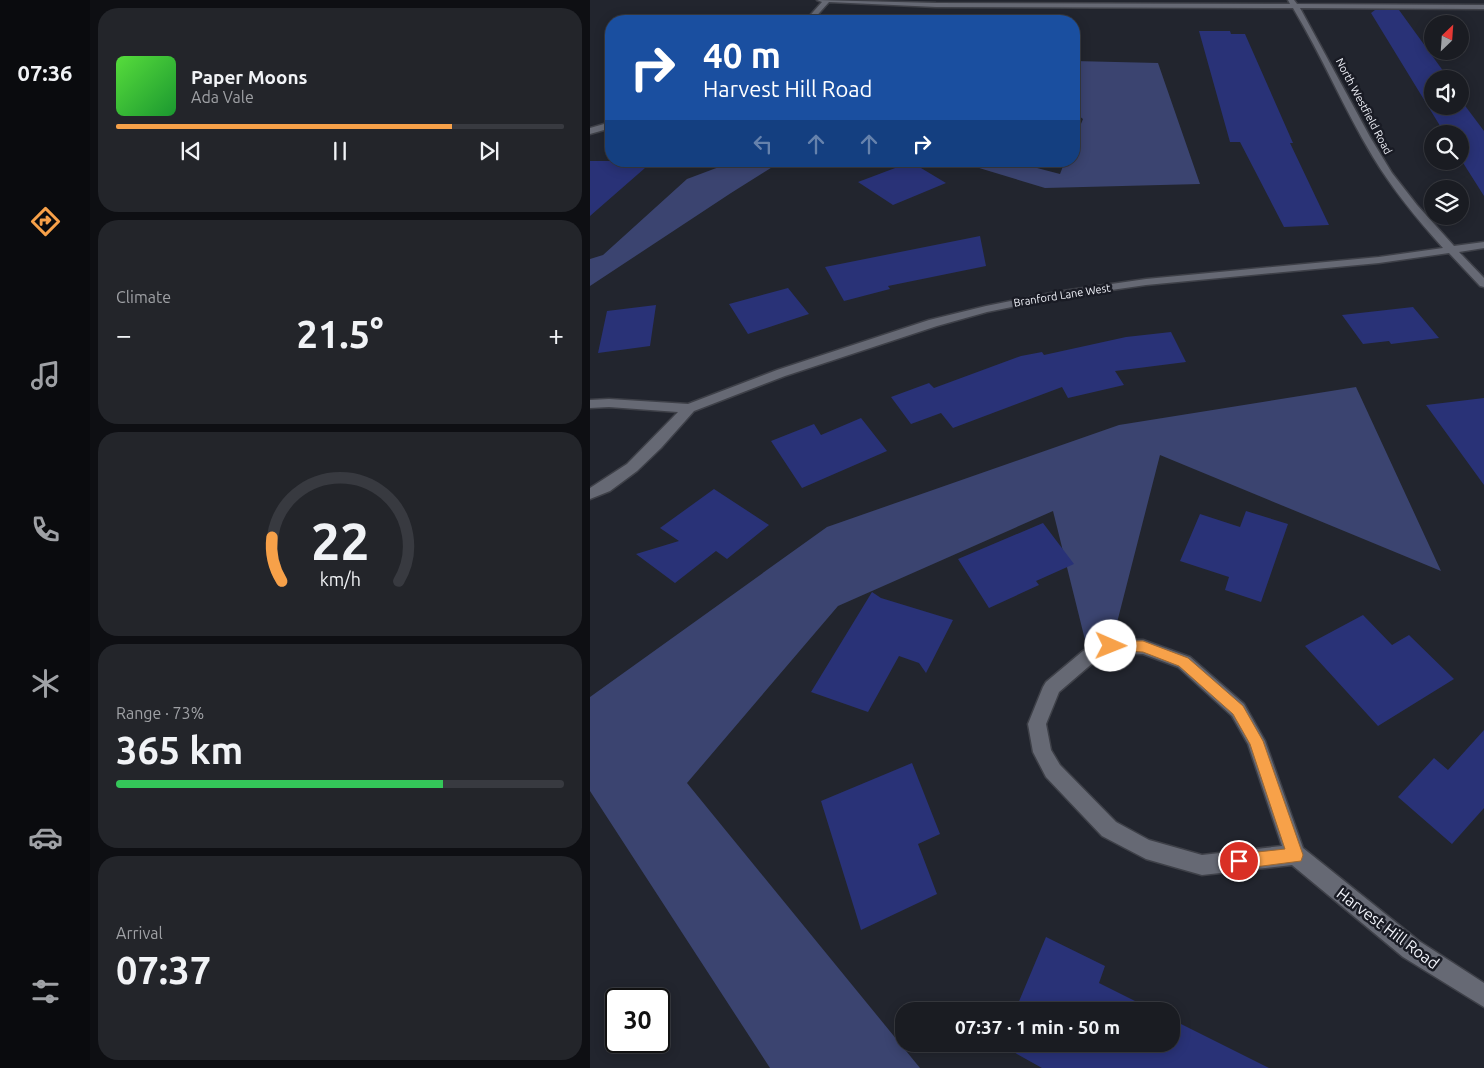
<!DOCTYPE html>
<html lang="en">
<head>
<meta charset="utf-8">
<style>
  :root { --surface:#1a1c22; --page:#23252a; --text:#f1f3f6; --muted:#9fa1a5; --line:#383a40; --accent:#f7a149 }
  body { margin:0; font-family:Ubuntu,sans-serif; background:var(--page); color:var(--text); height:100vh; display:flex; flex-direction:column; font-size:19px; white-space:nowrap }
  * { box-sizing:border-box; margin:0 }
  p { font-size:16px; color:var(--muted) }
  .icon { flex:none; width:28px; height:28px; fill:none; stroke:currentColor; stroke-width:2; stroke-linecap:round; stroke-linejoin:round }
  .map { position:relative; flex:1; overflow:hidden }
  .side { display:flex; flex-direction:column; gap:8px; padding:8px; background:#0e0f13; width:500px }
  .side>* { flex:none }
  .guide { position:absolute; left:15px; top:15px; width:475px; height:152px; border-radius:20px; box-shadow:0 2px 12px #0003,0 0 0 1px var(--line); background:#1a4fa0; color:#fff; overflow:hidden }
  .needle { width:32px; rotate:25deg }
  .tools { position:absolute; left:834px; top:15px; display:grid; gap:10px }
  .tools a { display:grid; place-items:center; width:45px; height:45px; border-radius:50%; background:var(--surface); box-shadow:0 2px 12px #0003,0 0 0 1px var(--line); font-size:25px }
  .speed { position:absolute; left:15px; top:988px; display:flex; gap:10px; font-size:25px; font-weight:700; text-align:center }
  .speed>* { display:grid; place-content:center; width:65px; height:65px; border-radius:50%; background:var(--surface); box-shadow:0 2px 12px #0003,0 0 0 1px var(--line); line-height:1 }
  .speed .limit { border:2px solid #111; border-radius:8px; background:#fff; color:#111 }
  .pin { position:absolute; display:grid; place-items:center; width:42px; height:42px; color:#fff; margin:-21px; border:2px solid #fff; border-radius:50%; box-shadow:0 1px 5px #0007 }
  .me { position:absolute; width:55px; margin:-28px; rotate:91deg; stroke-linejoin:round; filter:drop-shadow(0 0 4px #0008) }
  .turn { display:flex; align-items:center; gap:18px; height:105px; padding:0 15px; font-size:22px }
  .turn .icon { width:65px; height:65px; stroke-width:2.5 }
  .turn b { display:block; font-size:35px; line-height:42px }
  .lanes { display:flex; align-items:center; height:48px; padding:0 15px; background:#0003; justify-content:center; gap:25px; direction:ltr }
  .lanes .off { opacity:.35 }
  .big { font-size:38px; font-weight:600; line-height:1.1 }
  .side .card { flex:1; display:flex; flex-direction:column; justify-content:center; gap:8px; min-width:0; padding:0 18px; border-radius:20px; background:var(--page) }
  .side .dial { align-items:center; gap:0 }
  .dial svg { height:130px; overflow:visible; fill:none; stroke:var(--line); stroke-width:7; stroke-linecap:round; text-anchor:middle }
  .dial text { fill:var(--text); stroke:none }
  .song { display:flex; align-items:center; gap:15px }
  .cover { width:60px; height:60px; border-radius:8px; background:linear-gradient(135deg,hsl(110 70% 55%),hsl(130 70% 35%)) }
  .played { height:5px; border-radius:2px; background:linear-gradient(90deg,var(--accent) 75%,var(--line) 75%) }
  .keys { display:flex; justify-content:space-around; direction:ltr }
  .heat { display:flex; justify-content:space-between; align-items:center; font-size:28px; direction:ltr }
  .charge { height:8px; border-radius:4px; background:linear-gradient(90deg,#34c759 73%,var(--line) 0) }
  .trip { position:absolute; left:305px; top:1002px; width:285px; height:50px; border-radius:20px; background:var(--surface); box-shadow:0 2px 12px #0003,0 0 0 1px var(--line); font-weight:600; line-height:50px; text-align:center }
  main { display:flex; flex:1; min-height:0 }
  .menu { display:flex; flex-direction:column; width:90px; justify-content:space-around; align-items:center; background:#0a0b0e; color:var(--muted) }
  .menu .icon { width:35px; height:35px }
  .menu .active { color:var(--accent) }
  .menu b { font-size:22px; color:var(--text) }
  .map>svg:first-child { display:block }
  .green { fill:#3b4470 }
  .building { fill:#293277 }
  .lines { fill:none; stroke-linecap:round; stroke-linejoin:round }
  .minor-casing { stroke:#3e4048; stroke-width:3 }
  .minor { fill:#666974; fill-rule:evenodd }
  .route { fill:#f7a149; stroke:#a1692f }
  .labels { text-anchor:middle; stroke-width:5; stroke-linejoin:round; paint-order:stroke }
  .far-street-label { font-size:11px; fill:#f0f2f9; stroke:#191b24 }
  .near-street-label { font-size:16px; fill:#f0f2f9; stroke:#191b24 }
</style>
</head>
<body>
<main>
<nav class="menu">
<b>07:36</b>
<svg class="icon active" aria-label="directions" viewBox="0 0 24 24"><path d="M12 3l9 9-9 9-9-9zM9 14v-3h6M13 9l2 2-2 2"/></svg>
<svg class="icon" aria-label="music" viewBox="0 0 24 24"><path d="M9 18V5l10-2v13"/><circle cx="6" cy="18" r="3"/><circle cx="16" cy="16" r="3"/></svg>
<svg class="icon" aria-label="phone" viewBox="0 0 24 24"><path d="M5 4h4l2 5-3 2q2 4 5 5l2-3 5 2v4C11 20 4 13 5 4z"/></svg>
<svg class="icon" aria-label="climate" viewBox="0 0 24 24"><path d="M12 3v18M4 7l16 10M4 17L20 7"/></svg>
<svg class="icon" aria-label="car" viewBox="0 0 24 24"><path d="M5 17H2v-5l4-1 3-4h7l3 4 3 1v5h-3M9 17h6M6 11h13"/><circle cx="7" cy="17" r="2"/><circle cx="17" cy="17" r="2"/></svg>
<svg class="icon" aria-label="filters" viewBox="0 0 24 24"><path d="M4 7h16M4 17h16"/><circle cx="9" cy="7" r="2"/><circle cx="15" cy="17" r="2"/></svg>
</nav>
<section class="side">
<div class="card">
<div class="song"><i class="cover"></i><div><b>Paper Moons</b><p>Ada Vale</p></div></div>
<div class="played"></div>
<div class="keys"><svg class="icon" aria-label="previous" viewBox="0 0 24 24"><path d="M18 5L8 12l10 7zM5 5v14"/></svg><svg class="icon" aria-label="pause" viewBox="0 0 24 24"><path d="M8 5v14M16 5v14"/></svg><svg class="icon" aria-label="next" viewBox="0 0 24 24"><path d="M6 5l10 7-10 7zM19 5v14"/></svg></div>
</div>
<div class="card"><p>Climate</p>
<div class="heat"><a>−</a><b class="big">21.5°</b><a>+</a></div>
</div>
<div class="card dial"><svg viewBox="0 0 100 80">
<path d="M14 69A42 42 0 1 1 86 69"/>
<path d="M14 69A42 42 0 0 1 8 42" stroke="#f7a149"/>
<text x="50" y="56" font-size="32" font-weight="700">22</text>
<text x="50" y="72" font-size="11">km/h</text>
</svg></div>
<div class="card"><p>Range · 73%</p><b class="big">365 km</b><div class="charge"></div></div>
<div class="card"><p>Arrival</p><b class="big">07:37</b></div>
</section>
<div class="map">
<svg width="894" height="1068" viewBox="0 0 894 1068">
  <rect width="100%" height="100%" fill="#22252e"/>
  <!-- green -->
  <path class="green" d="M484,61l84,2 42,121 -155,4 -89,-27h54l50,13 5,-13h9v-20l9,-22 -9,-7z
    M145,161h47l-51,32 -141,93v-27l13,-4 84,-76z
    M766,387l85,184 -281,-116 -49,191 -22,10 -36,-145 -215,95 -151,177 233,285h-150l-180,-277v-94l237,-170 292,-102z"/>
  <!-- building -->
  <path class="building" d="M785,10h24l50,69h-17v27h28v-7l24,32v65l-24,-38v-24h-15l-74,-121z
    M609,31h31l1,3h14l48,109h-3l39,82 -45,2 -44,-85h-10z
    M0,161h63l-63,55z
    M321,162l35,21 -53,22 -35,-23z
    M390,236l6,30 -98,20 2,3 -46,12 -19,-34z
    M198,288l21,26 -61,20 -19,-30z
    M66,305l-6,41 -52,7 9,-42z
    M823,307l26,31 -48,6 -2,-3 -26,3 -21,-29z
    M581,332l15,30 -71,9 9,14 -56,13 -6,-11 -109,41 -12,-15 -30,11 -20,-27 38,-14 5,5 87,-32 21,-4 2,3 82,-18z
    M894,398v87l-58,-80z
    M271,418l26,33 -85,37 -31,-47 43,-17 7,11z
    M124,489l55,36 -42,34 -11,-8 -41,32 -39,-29 43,-13 -19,-13z
    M656,511l42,13 -27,78 -36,-12 4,-13 -49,-16 20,-47 40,13z
    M453,523l31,41 -38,17 3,4 -50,23 -31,-49z
    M282,592l9,6 72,22 -27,53 -7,-10 -20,-7 -31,56 -57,-20z
    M773,615l29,30 17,-10 45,44 -76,47 -73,-80z
    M894,730v78l-32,36 -54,-47 36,-39 14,12z
    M322,763l28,71 -22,10 19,50 -76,36 -40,-129z
    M456,937l59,29 -6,17 56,28h-140z
    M581,1019l98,49h-227l-41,-23 170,-1z"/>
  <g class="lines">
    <!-- minor casing -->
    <g class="minor-casing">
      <path id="minor" d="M227,0l119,3 354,1 -2,-4h6l3,4 187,1v4l-184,-1 70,129 22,36 25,32 37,41 30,-4v6l-25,4 25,26v9l-4,-1 -31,-33 -70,10 -233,22 -90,13 -69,14 -50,14 -152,50 -91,35 -33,37 -24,23 -27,20 -20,8v-11l37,-24 51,-52 -69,-5 -19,1v-8l19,-1 79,5 89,-34 152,-50 57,-14 70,-14 90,-13 233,-22 64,-9c-26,-29 -50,-58 -70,-91 -29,-48 -51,-101 -80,-149l-357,-1 -107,-5 -17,19h-7l17,-19z
        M21,122v6l-21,6v-6z
        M521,639l32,1 47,17 54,47 21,37 38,107 116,93 65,42v24l-81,-50 -111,-92 -90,10 -56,-16 -44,-23 -56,-59 -13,-25 -5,-28 15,-37 3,-5 37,-31zM522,653l31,1 35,13 54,49 16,28 34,102 -80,9 -53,-15 -33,-18 -56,-57 -9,-15 -5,-26 13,-32 36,-31z"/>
    </g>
    <!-- minor -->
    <use href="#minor" class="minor"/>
  </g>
  <!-- route -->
  <path class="route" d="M521,641h32l45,17 55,48 20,35 40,114 -2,6 -62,8 -5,-2 -2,-6 2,-5 5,-2 46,-5 -35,-105 -17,-30 -54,-48 -36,-14 -36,-2 -2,-4 2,-4z"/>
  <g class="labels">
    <!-- far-street labels -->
    <g class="far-street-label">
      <text transform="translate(774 106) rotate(62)" y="4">North Westfield Road</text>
      <text transform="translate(472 295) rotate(-9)" y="4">Branford Lane West</text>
    </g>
    <!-- near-street labels -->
    <g class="near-street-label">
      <text transform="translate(798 928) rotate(37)" y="6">Harvest Hill Road</text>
    </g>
  </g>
</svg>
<div class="tools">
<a><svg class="needle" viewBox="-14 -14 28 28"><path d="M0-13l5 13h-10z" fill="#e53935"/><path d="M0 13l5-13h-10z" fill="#9fa1a5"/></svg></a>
<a><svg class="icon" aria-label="sound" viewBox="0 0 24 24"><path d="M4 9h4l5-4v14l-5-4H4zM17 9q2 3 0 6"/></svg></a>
<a><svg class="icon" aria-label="search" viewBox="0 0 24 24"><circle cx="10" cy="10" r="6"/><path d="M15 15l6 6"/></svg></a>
<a><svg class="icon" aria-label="layers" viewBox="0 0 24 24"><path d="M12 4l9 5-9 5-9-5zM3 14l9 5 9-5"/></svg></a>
</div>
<div class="speed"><div class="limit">30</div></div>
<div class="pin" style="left:649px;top:861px;background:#d93025"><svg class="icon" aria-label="arrive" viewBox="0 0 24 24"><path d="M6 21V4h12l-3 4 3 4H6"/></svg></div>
<svg class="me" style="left:521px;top:646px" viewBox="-20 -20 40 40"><circle r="19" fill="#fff"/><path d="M0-13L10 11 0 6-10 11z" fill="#f7a149"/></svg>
<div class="trip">07:37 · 1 min · 50 m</div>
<div class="guide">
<div class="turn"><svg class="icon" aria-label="right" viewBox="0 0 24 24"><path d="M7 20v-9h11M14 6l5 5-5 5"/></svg><div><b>40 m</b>Harvest Hill Road</div></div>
<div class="lanes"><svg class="icon off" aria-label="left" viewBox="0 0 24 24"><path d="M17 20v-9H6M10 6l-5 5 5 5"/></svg><svg class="icon off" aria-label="ahead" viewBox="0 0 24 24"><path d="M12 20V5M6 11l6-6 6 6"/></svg><svg class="icon off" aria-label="ahead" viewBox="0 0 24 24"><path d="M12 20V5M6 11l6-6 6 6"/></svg><svg class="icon" aria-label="right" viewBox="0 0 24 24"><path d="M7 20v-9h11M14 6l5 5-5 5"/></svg></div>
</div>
</div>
</main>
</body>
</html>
